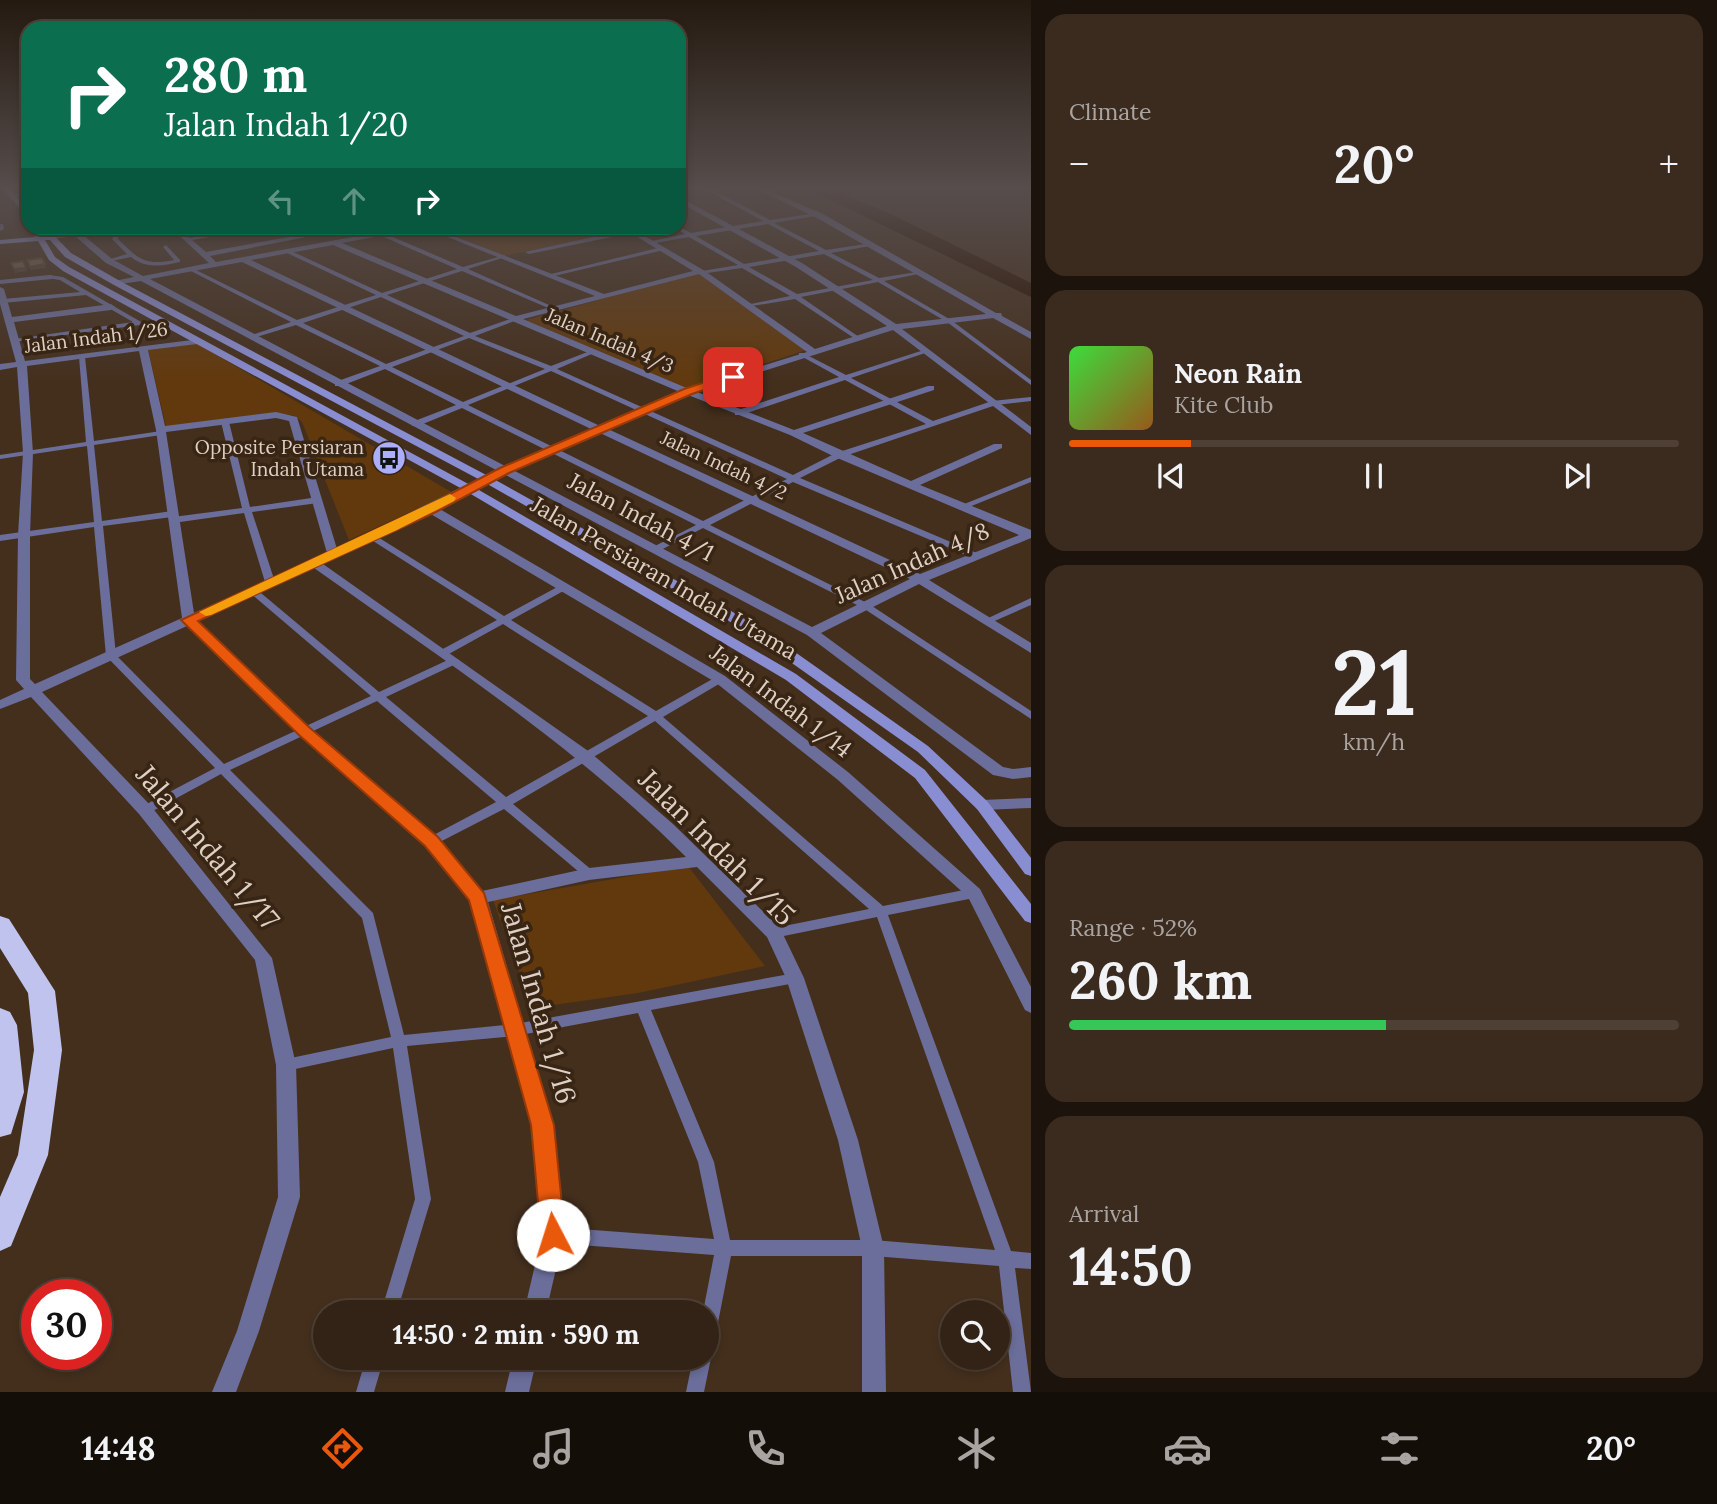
<!DOCTYPE html>
<html lang="en">
<head>
<meta charset="utf-8">
<style>
  :root { --surface:#332316; --page:#3b2b1f; --text:#f1f3f6; --muted:#a9a4a1; --line:#4e4035; --accent:#ea580c }
  body { margin:0; font-family:Lora,serif; background:var(--page); color:var(--text); height:100vh; display:flex; flex-direction:column; font-size:26px; white-space:nowrap }
  * { box-sizing:border-box; margin:0 }
  p { font-size:23px; color:var(--muted) }
  .icon { flex:none; width:38px; height:38px; fill:none; stroke:currentColor; stroke-width:2; stroke-linecap:round; stroke-linejoin:round }
  .map { position:relative; flex:1; overflow:hidden }
  .side { display:flex; flex-direction:column; gap:14px; padding:14px; background:#1c130c; width:686px }
  .side>* { flex:none }
  .banner { position:absolute; left:21px; top:21px; width:665px; height:214px; border-radius:21px; box-shadow:0 4px 10px #0003,0 0 0 2px var(--line); background:#0b6e4f; color:#fff; overflow:hidden }
  .tools { position:absolute; left:940px; top:1300px; display:grid; gap:14px }
  .tools a { display:grid; place-items:center; width:70px; height:70px; border-radius:50%; background:var(--surface); box-shadow:0 4px 10px #0003,0 0 0 2px var(--line); font-size:35px }
  .speed { position:absolute; left:21px; top:1279px; display:flex; gap:14px; font-size:35px; font-weight:700; text-align:center }
  .speed>* { display:grid; place-content:center; width:91px; height:91px; border-radius:50%; background:var(--surface); box-shadow:0 4px 10px #0003,0 0 0 2px var(--line); line-height:1 }
  .speed .limit { border:10px solid #d22; background:#fff; color:#111 }
  .pin { position:absolute; display:grid; place-items:center; width:60px; height:60px; color:#fff; margin:-30px; border-radius:14px; box-shadow:0 4px 10px #0006 }
  .me { position:absolute; width:77px; margin:-38px; rotate:355deg; stroke-linejoin:round; filter:drop-shadow(0 0 5px #0008) }
  .turn { display:flex; align-items:center; gap:24px; height:147px; padding:0 28px; font-size:32px }
  .turn .icon { width:91px; height:91px; stroke-width:2.5 }
  .turn b { display:block; font-size:49px; line-height:60px }
  .lanes { display:flex; align-items:center; height:66px; padding:0 28px; background:#0003; justify-content:center; gap:35px; direction:ltr }
  .lanes .off { opacity:.35 }
  .big { font-size:52px; font-weight:700; line-height:1.1 }
  .side .card { flex:1; display:flex; flex-direction:column; justify-content:center; gap:10px; min-width:0; padding:0 24px; border-radius:21px; background:var(--page) }
  .side .dial { align-items:center; gap:0 }
  .dial b { font-size:91px; line-height:1 }
  .song { display:flex; align-items:center; gap:21px }
  .cover { width:84px; height:84px; border-radius:10px; background:linear-gradient(135deg,hsl(120 70% 55%),hsl(30 70% 35%)) }
  .played { height:7px; border-radius:4px; background:linear-gradient(90deg,var(--accent) 20%,var(--line) 20%) }
  .keys { display:flex; justify-content:space-around; direction:ltr }
  .heat { display:flex; justify-content:space-between; align-items:center; font-size:38px; direction:ltr }
  .charge { height:10px; border-radius:5px; background:linear-gradient(90deg,#34c759 52%,var(--line) 0) }
  .trip { position:absolute; left:313px; top:1300px; width:406px; height:70px; border-radius:35px; background:var(--surface); box-shadow:0 4px 10px #0003,0 0 0 2px var(--line); font-weight:700; line-height:70px; text-align:center }
  .dock { display:flex; height:112px; justify-content:space-around; align-items:center; background:#140e09; color:var(--muted) }
  .dock .icon { width:49px; height:49px }
  .dock .on { color:var(--accent) }
  .dock b { font-size:32px; color:var(--text) }
  main { display:flex; flex:1; min-height:0 }
  .map>svg:first-child { display:block }
  .green { fill:#62390d }
  .lines { fill:none; stroke-linecap:round; stroke-linejoin:round }
  .river { fill:#2a1100; fill-rule:evenodd }
  .lane { fill:#6b6e9a; fill-rule:evenodd }
  .street { fill:#6b6e9a; fill-rule:evenodd }
  .secondary { fill:#898dd2; fill-rule:evenodd }
  .highway { fill:#bfc3ee; fill-rule:evenodd }
  .shaded-wall { fill:#504032 }
  .building { fill:#725b47; stroke:#504032; stroke-width:2 }
  .route { fill:#ea580c; stroke:#983908; stroke-width:2 }
  .slow { fill:#f59e0b }
  .labels { text-anchor:middle; stroke-width:7; stroke-linejoin:round; paint-order:stroke }
  .far-street-label { font-size:19px; fill:#ded0c5; stroke:#392513 }
  .far-poi-label { font-size:19px; fill:#ded0c5; stroke:#392513; text-anchor:end }
  .street-label { font-size:23px; fill:#ded0c5; stroke:#392513 }
  .near-street-label { font-size:28px; fill:#ded0c5; stroke:#392513 }
</style>
</head>
<body>
<main>
<div class="map">
<svg width="1031" height="1392" viewBox="0 0 1031 1392">
  <rect width="100%" height="100%" fill="#442f1d"/>
  <!-- green -->
  <path class="green" d="M436,228h190l6,3 -129,25z
    M698,273l108,77 -118,39 -162,-69z
    M196,343l257,150 -104,47 -47,-118 -7,-6 -17,-3 -112,14 -18,-78z
    M688,866l77,100 -127,27 -106,15 -39,-108z"/>
  <g class="lines">
    <!-- river -->
    <path class="river" d="M808,189h24l63,27 136,67v14z"/>
    <!-- lane -->
    <path class="lane" d="M705,189h6l59,31 47,-7 -2,3 -41,7 52,27 46,-7v2l-2,1 -39,7 48,25 44,-7v2l-39,8 67,39 80,60v5l-84,-63 -69,-40 -77,15 58,40 1,1 -3,2 -62,-41 -49,8v-2l44,-9 -48,-28 -42,6v-2l2,-1 36,-6 -49,-28 -39,7 -3,-2 38,-8 -10,-6 4,-1 12,6 72,-12zM768,224l51,27 -75,13 -48,-28zM824,254l49,26 -76,14 -48,-27z
      M144,228h5l-2,3 -29,6v2c20,20 27,27 56,21l-11,-13 3,-2 14,15v2c-18,4 -34,7 -49,-5l-24,5v-2l20,-6 -15,-15 2,-4z
      M248,228h10l-71,13 -3,-2z
      M377,232h4l82,35 42,-12v2l-37,12 90,40 -5,1 -91,-39 -75,24 83,38 43,-15h4v2l-42,16 76,30 39,-15h4v2l-37,16 236,106 43,-22 90,-29 -81,-44 -104,35h-6v-4l104,-34 -40,-22v-2h4l43,22 78,-25h4v2l-77,26 82,43 59,-20 39,-4v4l-35,4 -154,52 -42,21 179,76 2,2 -2,2h-6l-180,-76 -83,43 159,79 162,107v8l-168,-111 -160,-80 -46,24h-6l-1,-2 1,-2 45,-23 -234,-117 -44,18h-6v-4l44,-17 -71,-36 -44,17h-6v-4l45,-16 -84,-41 -43,13h-4v-2l42,-14 -104,-53 5,-1 105,52 79,-25 -91,-43v-2h4l93,43 75,-24 -80,-35zM381,297l83,39 -78,28 -83,-41zM469,338l76,31 -82,33 -71,-35zM551,371l236,108 -84,42 -235,-116z
      M662,247l2,1v2l-114,27 -3,-2z
      M49,275l14,2 80,46 -3,2 -127,17 -1,-1 3,-2 118,-17 -47,-27 -83,8 -3,-2 3,-2 77,-7 -20,-12 -13,-2 -1,-1z
      M82,355l3,2 9,84 67,-10 4,2 -4,2 -67,10 8,76 70,-10 4,3 -4,3 -69,9 13,129 108,109 147,-68 -122,-104 -2,-2 2,-2h6l124,104 71,-33h8l1,2 -1,2 -72,34 120,100 142,-81 -145,-92 -56,31h-8l-1,-2 1,-2 58,-31 -127,-81 -1,-2 4,-3 131,82 57,-31h6l2,2 -2,2 -56,31 145,91 60,-34h8l1,2 -1,2 -61,36 220,189 91,-18 4,2 2,3 -2,3 -4,2 -86,17 123,336 20,2v16l-16,-1 16,124h-18l-14,-126 -126,-10h-142l-15,77 -3,6 -6,3v-30h-4l11,-57 -161,-12 -6,-2 -2,-6 2,-6 6,-2 161,12 -16,-77 -60,-149 -123,23 -108,10 24,153 -34,113h-16l34,-113 -22,-151 -107,23 -5,-2 -2,-4 2,-4 5,-2 105,-22 -29,-119 -141,-144 -72,39h-8l-2,-3 2,-3 74,-39 -109,-112 -12,-129 -94,14v-6l94,-13 -7,-76 -87,13v-4l86,-13 -7,-85zM377,701l119,101 -68,36 -2,3 2,3h8l68,-35 81,68 4,2 4,-2 2,-3 -2,-3 -80,-67 142,-83 214,188 -100,20 -1,4 1,4 5,1 103,-21 118,333 -122,-10h-143l-16,-78 -63,-152 144,-27 5,-1 2,-4 -2,-4 -5,-1 -280,51 -111,11 -31,-122 -143,-143z
      M222,420l7,2 21,85 68,-10 4,3 -4,3 -66,9 23,70 -2,2 -3,1 -5,-3 -21,-69 -71,10 -4,-3 4,-3 69,-9 -21,-86z
      M1031,477v5l-67,27 -3,1 -4,-3z
      M1031,598v7l-41,18 -3,1 -5,-3z
      M707,1351l4,7 -7,34h-18l7,-34h14z
      M366,1358h18l-10,34h-18z"/>
    <!-- street -->
    <path class="street" d="M756,189h9l58,25 173,99h5l1,3 29,16v7l-38,-21 -91,11 129,98v8l-138,-105 -196,62 97,38 134,-44h6v4l-131,43 108,48 83,-37h8v4l-82,37 111,45v8l-102,42 102,63v10l-112,-69 -98,49 182,134 10,2 18,-2v10l-18,2 -20,-4 -186,-140 -303,-161 -66,34 287,168 123,96 132,117 51,98v26l-6,-3 -57,-113 -130,-117 -123,-98 -286,-169 -106,51 268,189 82,71 107,104 24,50 54,162 26,108 2,144h-24v-144l-24,-108 -52,-162 -19,-41 -70,-70 -108,13 -101,22 65,223 11,110 -18,77h-22l18,-77 -9,-110 -63,-225 -44,-55 -127,-111 -112,-108 -145,66 109,114 121,152 24,107 4,132 -41,134 -23,61h-24l25,-61 41,-134 -2,-132 -21,-105 -116,-146 -108,-117 -31,12v-9l24,-11 -8,-9 2,-145 5,-82 -6,-86 -17,3v-6l16,-2 -16,-58v-17l4,2 8,28 99,-13 4,3 -4,3 -97,12 11,39 175,-22 2,2 -5,3 -49,6 17,76 111,-14 21,5 40,132 159,-79 -355,-189 -27,4v-4l20,-4 -28,-14 -31,-27 -22,3 -4,-2 1,-2 47,-7h14l-3,2 -26,4 30,25 31,17 66,-13 -38,-35h7l28,24 127,-23 4,2 -127,25 6,6 186,-34h12l-3,2 -69,13 174,73 79,-20 -170,-68h8l171,66 89,-23 -62,-38 -102,21 -4,-2 100,-22 -1,-2h7l74,43 110,78 72,-23 -91,-59 -117,-65v-5l123,66 94,61 90,-10 -169,-96zM333,245l347,147 -80,34 -349,-166zM242,262l349,167 -86,37 -355,-187zM699,274l108,78 -118,37 -166,-70zM139,351l17,79 26,188 -147,66 -5,-5v-144l3,-82 -6,-87zM688,395l102,40 45,22 184,78 -99,39 -312,-145zM276,418l13,3 38,132 -133,60 -28,-181zM600,433l310,146 -98,48 -299,-157zM314,568c128,91 260,177 372,289l-97,11 -107,23 -44,-54 -129,-109 -112,-107z
      M28,191v4l-17,2 -3,-2z
      M0,224h3l1,5 -4,2z
      M49,275h3v4l-52,5v-4z
      M1031,798v10l-49,2 -5,-1 -3,-4 3,-4 5,-1z
      M513,1358h24l-8,34h-24z"/>
    <!-- secondary -->
    <path class="secondary" d="M3,189h7l18,21v7z
      M31,228h6l6,8h3l-7,-8h8l24,25 49,28 370,196 268,149 170,120 59,55 44,57v18l-6,-2 -48,-65 -59,-57 -170,-120 -266,-151 -368,-196 -49,-28 -15,-17h-5l10,17 14,10 403,219 324,188 129,96 106,134v19l-6,-2 -110,-143 -129,-98 -322,-190 -401,-219 -14,-11 -11,-19 -38,3v-4l35,-3z"/>
    <!-- highway -->
    <path class="highway" d="M0,916l9,3 46,72 7,59 -14,105 -37,91 -11,5v-54l18,-42 16,-105 -6,-57 -28,-45z
      M0,1008l10,4 7,13 7,67 -13,42 -11,3z"/>
  </g>
  <!-- shaded-wall -->
  <path class="shaded-wall" d="M45,264l1,4 -15,2 -1,-3z
    M26,268l1,3 -12,2 -1,-4z"/>
  <!-- building -->
  <path class="building" d="M42,258l3,6 -15,3 -3,-7z
    M23,261l3,7 -12,1 -3,-6z"/>
  <!-- sky -->
  <linearGradient id="sky" x2="0" y2="1"><stop stop-color="#251a10"/><stop offset="0.49" stop-color="#564d4c"/><stop offset="1" stop-color="#564d4c" stop-opacity="0"/></linearGradient>
  <rect width="1031" height="384" fill="url(#sky)"/>
  <!-- route -->
  <path class="route" d="M733,373l6,4 -2,2 -45,15 -183,79 -73,39 -238,109 112,107 128,109 46,56 70,232 11,110 -3,9 -9,3 -9,-3 -3,-9 -10,-110 -62,-225 -44,-54 -126,-111 -118,-115 246,-114 73,-38 184,-79z"/>
  <!-- slow -->
  <path class="slow" d="M450,494l6,4 -2,3 -57,29 -186,85 -5,1 -7,-4z"/>
  <!-- icons -->
  <defs>
    <g id="bus-disc" transform="scale(1.75)"><circle r="9.5" fill="#abaffb" stroke="#392513"/><path d="M-5-6H5V4H4V6H2V4H-2V6H-4V4H-5ZM-3.5-4V0h7V-4ZM-3.5 1.2v1.5H-2V1.2ZM2 1.2v1.5H3.5V1.2Z" fill="#111"/></g>
  </defs>
  <g fill-rule="evenodd">
    <use href="#bus-disc" x="389" y="458"/>
  </g>
  <g class="labels">
    <!-- far-street labels -->
    <g class="far-street-label">
      <text transform="translate(96 337) rotate(-7)" y="7">Jalan Indah 1/26</text>
      <text transform="translate(610 340) rotate(23)" y="7">Jalan Indah 4/3</text>
      <text transform="translate(724 465) rotate(25)" y="7">Jalan Indah 4/2</text>
    </g>
    <!-- far-poi labels -->
    <g class="far-poi-label">
      <text x="364" y="454">Opposite Persiaran<tspan x="364" dy="22">Indah Utama</tspan></text>
    </g>
    <!-- street labels -->
    <g class="street-label">
      <text transform="translate(641 517) rotate(28)" y="8">Jalan Indah 4/1</text>
      <text transform="translate(912 563) rotate(-24)" y="8">Jalan Indah 4/8</text>
      <text transform="translate(664 578) rotate(30)" y="8">Jalan Persiaran Indah Utama</text>
      <text transform="translate(781 701) rotate(37)" y="8">Jalan Indah 1/14</text>
    </g>
    <!-- near-street labels -->
    <g class="near-street-label">
      <text transform="translate(208 847) rotate(50)" y="10">Jalan Indah 1/17</text>
      <text transform="translate(717 847) rotate(45)" y="10">Jalan Indah 1/15</text>
      <text transform="translate(539 1003) rotate(74)" y="10">Jalan Indah 1/16</text>
    </g>
  </g>
</svg>
<div class="tools">
<a><svg class="icon" aria-label="search" viewBox="0 0 24 24"><circle cx="10" cy="10" r="6"/><path d="M15 15l6 6"/></svg></a>
</div>
<div class="speed"><div class="limit">30</div></div>
<div class="pin" style="left:733px;top:377px;background:#d93025"><svg class="icon" aria-label="arrive" viewBox="0 0 24 24"><path d="M6 21V4h12l-3 4 3 4H6"/></svg></div>
<svg class="me" style="left:553px;top:1235px" viewBox="-20 -20 40 40"><circle r="19" fill="#fff"/><path d="M0-13L10 11 0 6-10 11z" fill="#ea580c"/></svg>
<div class="trip">14:50 · 2 min · 590 m</div>
<div class="banner">
<div class="turn"><svg class="icon" aria-label="right" viewBox="0 0 24 24"><path d="M7 20v-9h11M14 6l5 5-5 5"/></svg><div><b>280 m</b>Jalan Indah 1/20</div></div>
<div class="lanes"><svg class="icon off" aria-label="left" viewBox="0 0 24 24"><path d="M17 20v-9H6M10 6l-5 5 5 5"/></svg><svg class="icon off" aria-label="ahead" viewBox="0 0 24 24"><path d="M12 20V5M6 11l6-6 6 6"/></svg><svg class="icon" aria-label="right" viewBox="0 0 24 24"><path d="M7 20v-9h11M14 6l5 5-5 5"/></svg></div>
</div>
</div>
<section class="side">
<div class="card"><p>Climate</p>
<div class="heat"><a>−</a><b class="big">20°</b><a>+</a></div>
</div>
<div class="card">
<div class="song"><i class="cover"></i><div><b>Neon Rain</b><p>Kite Club</p></div></div>
<div class="played"></div>
<div class="keys"><svg class="icon" aria-label="previous" viewBox="0 0 24 24"><path d="M18 5L8 12l10 7zM5 5v14"/></svg><svg class="icon" aria-label="pause" viewBox="0 0 24 24"><path d="M8 5v14M16 5v14"/></svg><svg class="icon" aria-label="next" viewBox="0 0 24 24"><path d="M6 5l10 7-10 7zM19 5v14"/></svg></div>
</div>
<div class="card dial"><b>21</b><p>km/h</p></div>
<div class="card"><p>Range · 52%</p><b class="big">260 km</b><div class="charge"></div></div>
<div class="card"><p>Arrival</p><b class="big">14:50</b></div>
</section>
</main>
<nav class="dock">
<b>14:48</b>
<svg class="icon on" aria-label="directions" viewBox="0 0 24 24"><path d="M12 3l9 9-9 9-9-9zM9 14v-3h6M13 9l2 2-2 2"/></svg>
<svg class="icon" aria-label="music" viewBox="0 0 24 24"><path d="M9 18V5l10-2v13"/><circle cx="6" cy="18" r="3"/><circle cx="16" cy="16" r="3"/></svg>
<svg class="icon" aria-label="phone" viewBox="0 0 24 24"><path d="M5 4h4l2 5-3 2q2 4 5 5l2-3 5 2v4C11 20 4 13 5 4z"/></svg>
<svg class="icon" aria-label="climate" viewBox="0 0 24 24"><path d="M12 3v18M4 7l16 10M4 17L20 7"/></svg>
<svg class="icon" aria-label="car" viewBox="0 0 24 24"><path d="M5 17H2v-5l4-1 3-4h7l3 4 3 1v5h-3M9 17h6M6 11h13"/><circle cx="7" cy="17" r="2"/><circle cx="17" cy="17" r="2"/></svg>
<svg class="icon" aria-label="filters" viewBox="0 0 24 24"><path d="M4 7h16M4 17h16"/><circle cx="9" cy="7" r="2"/><circle cx="15" cy="17" r="2"/></svg>
<b>20°</b>
</nav>
</body>
</html>
